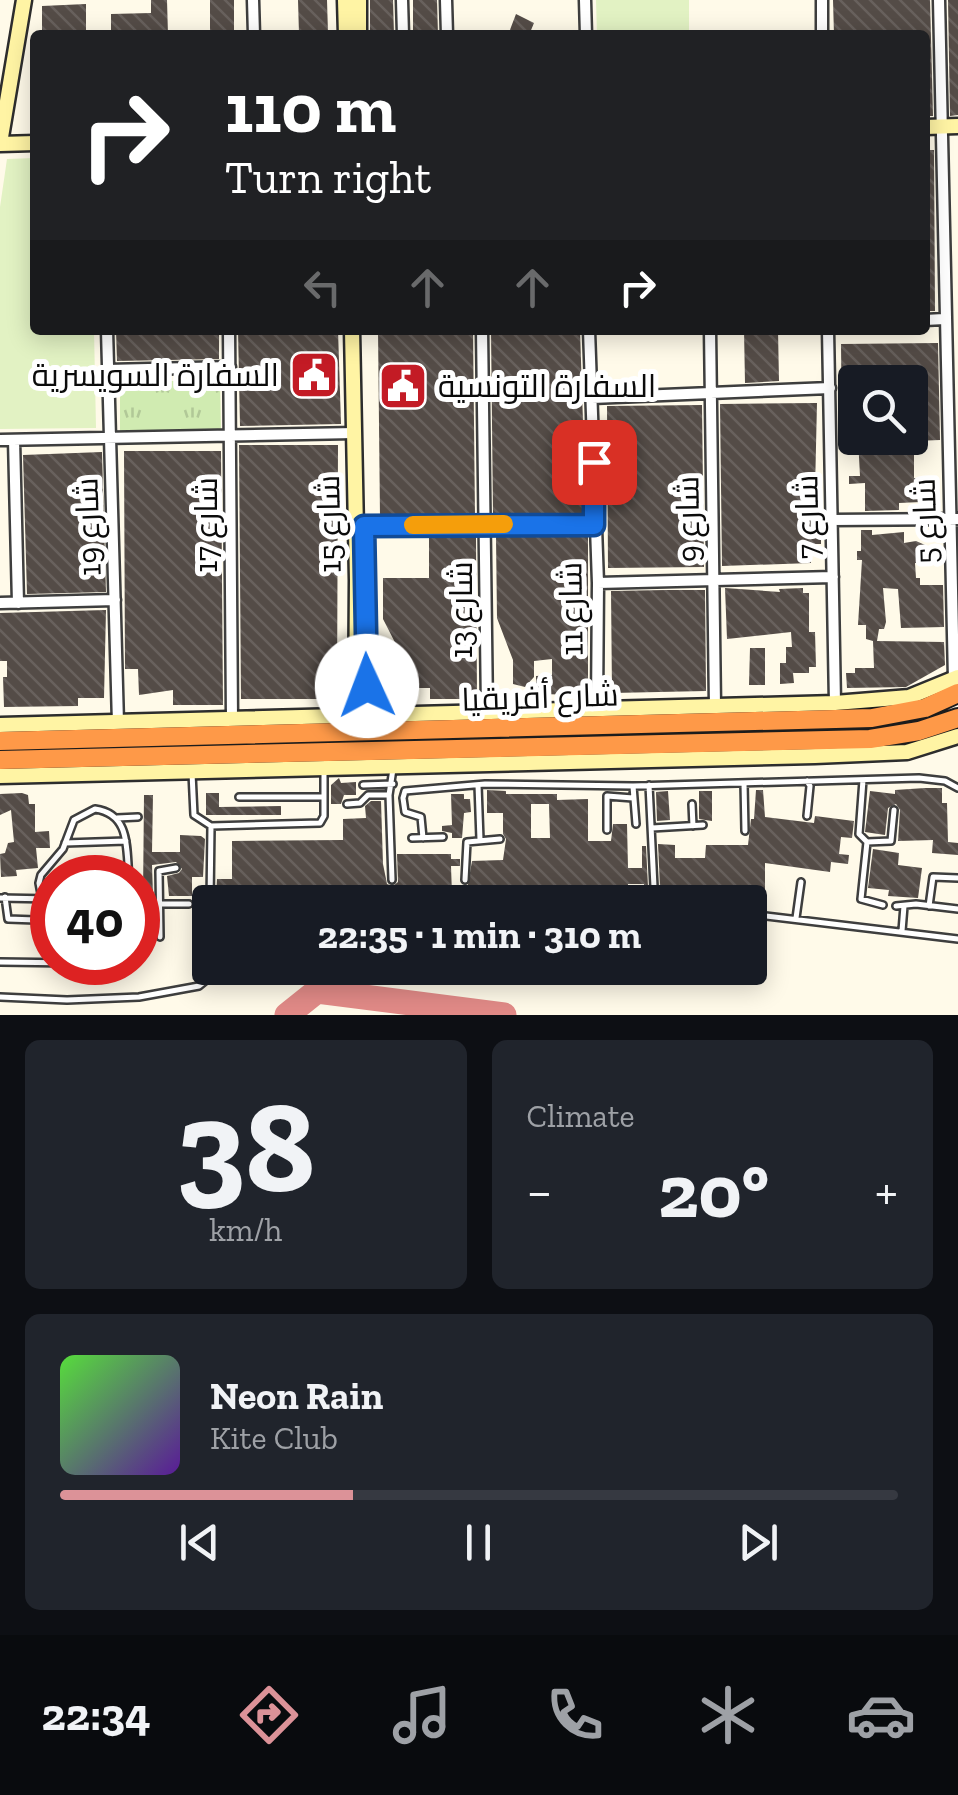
<!DOCTYPE html>
<html lang="en">
<head>
<meta charset="utf-8">
<style>
  :root { --surface:#171b24; --page:#20242c; --text:#f1f3f6; --muted:#9ea1a6; --line:#363941; --accent:#dc9298 }
  body { margin:0; font-family:"Zilla Slab",Cairo,serif; background:var(--page); color:var(--text); height:100vh; display:flex; flex-direction:column; font-size:38px; white-space:nowrap }
  * { box-sizing:border-box; margin:0 }
  p { font-size:32px; color:var(--muted) }
  .icon { flex:none; width:55px; height:55px; fill:none; stroke:currentColor; stroke-width:2; stroke-linecap:round; stroke-linejoin:round }
  .map { position:relative; height:1015px; overflow:hidden }
  .drawer { display:flex; flex-direction:column; gap:25px; padding:25px; background:#0d0f14; flex:1 }
  .drawer>* { flex:none }
  .banner { position:absolute; left:30px; top:30px; width:900px; height:305px; border-radius:10px; box-shadow:0 5px 25px #0003; background:#202124; color:#fff; overflow:hidden }
  .controls { position:absolute; left:838px; top:365px; display:grid; gap:20px }
  .controls a { display:grid; place-items:center; width:90px; height:90px; border-radius:10px; background:var(--surface); box-shadow:0 5px 25px #0003; font-size:50px }
  .speed { position:absolute; left:30px; top:855px; display:flex; gap:20px; font-size:50px; font-weight:700; text-align:center }
  .speed>* { display:grid; place-content:center; width:130px; height:130px; border-radius:50%; background:var(--surface); box-shadow:0 5px 25px #0003; line-height:1 }
  .speed .limit { border:15px solid #d22; background:#fff; color:#111 }
  .pin { position:absolute; display:grid; place-items:center; width:85px; height:85px; color:#fff; margin:-42px; border-radius:20px; box-shadow:0 5px 15px #0006 }
  .me { position:absolute; width:110px; margin:-55px; rotate:358deg; stroke-linejoin:round; filter:drop-shadow(0 0 8px #0008) }
  .turn { display:flex; align-items:center; gap:35px; height:210px; padding:0 30px; font-size:45px }
  .turn .icon { width:130px; height:130px; stroke-width:2.5 }
  .turn b { display:block; font-size:70px; line-height:85px }
  .lanes { display:flex; align-items:center; height:95px; padding:0 30px; background:#0003; justify-content:center; gap:50px; direction:ltr }
  .lanes .off { opacity:.35 }
  .big { font-size:75px; font-weight:700; line-height:1.1 }
  .drawer .tile { flex:1; display:flex; flex-direction:column; justify-content:center; gap:15px; min-width:0; padding:0 35px; border-radius:15px; background:var(--page) }
  .drawer .dial { align-items:center; gap:0 }
  .dial b { font-size:130px; line-height:1 }
  .song { display:flex; align-items:center; gap:30px }
  .cover { width:120px; height:120px; border-radius:15px; background:linear-gradient(135deg,hsl(110 70% 55%),hsl(270 70% 35%)) }
  .played { height:10px; border-radius:5px; background:linear-gradient(90deg,var(--accent) 35%,var(--line) 35%) }
  .keys { display:flex; justify-content:space-around; direction:ltr }
  .heat { display:flex; justify-content:space-between; align-items:center; font-size:55px; direction:ltr }
  .drawer .tiles { flex:1; display:grid; gap:25px; grid-template-columns:1fr 1fr }
  .tile:last-child { grid-column:span 2 }
  .trip { position:absolute; left:192px; top:885px; width:575px; height:100px; border-radius:10px; background:var(--surface); box-shadow:0 5px 25px #0003; font-weight:700; line-height:100px; text-align:center }
  .menu { display:flex; height:160px; justify-content:space-around; align-items:center; background:#090b0e; color:var(--muted) }
  .menu .icon { width:70px; height:70px }
  .menu .active { color:var(--accent) }
  .menu b { font-size:45px; color:var(--text) }
  .map>svg:first-child { display:block }
  .grass { fill:url(#grass-tufts) }
  .pitch { fill:#e2f2c3 }
  .lines { fill:none; stroke-linecap:round; stroke-linejoin:round }
  .taxiway { stroke:#e18a87; stroke-width:25 }
  .building { fill:url(#building-back-hatch); fill-rule:evenodd }
  .lane-casing { stroke:#3e3e3e; stroke-width:10 }
  .street-casing { stroke:#3e3e3e; stroke-width:15 }
  .secondary-casing { stroke:#2d2d2d; stroke-width:19 }
  .highway-casing { stroke:#1c1c1c; stroke-width:22 }
  .lane { stroke:#fff; stroke-width:5 }
  .street { stroke:#fff; stroke-width:10 }
  .secondary { stroke:#fff4a4; stroke-width:14 }
  .highway { stroke:#fe9948; stroke-width:18 }
  .route-casing { stroke:#114b97; stroke-width:25 }
  .route { stroke:#1a73e8; stroke-width:18 }
  .slow { stroke:#f59e0b; stroke-width:18 }
  .labels { text-anchor:middle; stroke-width:10; stroke-linejoin:round; paint-order:stroke }
  .poi-label { font-size:32px; fill:#0b0b0b; stroke:#fff; text-anchor:end }
  .street-label { font-size:32px; fill:#0b0b0b; stroke:#fff }
</style>
</head>
<body>
<div class="map">
<svg width="958" height="1015" viewBox="0 0 958 1015">
  <defs>
    <pattern id="grass-tufts" width="24" height="20" patternUnits="userSpaceOnUse" patternTransform="scale(2.5)"><rect width="24" height="20" fill="#d0ebb1"/><path d="M3 7l-1-3M5 7V3M7 7l1-3M15 17l-1-3M17 17v-4M19 17l1-3" fill="none" stroke="#b1c897"/></pattern>
    <pattern id="building-back-hatch" width="6" height="6" patternUnits="userSpaceOnUse" patternTransform="scale(2.5)"><rect width="6" height="6" fill="#544c47"/><path d="M-1 5l2 2M0 0l6 6M5-1l2 2" fill="none" stroke="#68615d"/></pattern>
  </defs>
  <rect width="100%" height="100%" fill="#fffae9"/>
  <!-- grass -->
  <path class="grass" d="M220,380l1,51 -101,1v-50z"/>
  <!-- pitch -->
  <path class="pitch" d="M596,0h93v35h-92z
    M35,158v172h59l2,98 -96,1v-222l7,-48z"/>
  <g class="lines">
    <!-- taxiway -->
    <path class="taxiway" d="M287,1015l30,-24 187,24"/>
  </g>
  <!-- building -->
  <path class="building" d="M151,0h16l1,35h-57v-21l40,-1z
    M210,0h24v34h-24z
    M298,0h29l1,33 -29,1z
    M370,0h23l1,35h-24z
    M413,0h24l1,35h-25z
    M833,0h97l3,116h-8v-81h-91z
    M948,0h10v115l-8,1z
    M86,4v27h-17v4h-27v-29z
    M516,14l18,9 -5,12h-21z
    M925,150h9l1,161h-10z
    M116,330h103v29l-102,2z
    M238,330h100l3,94 -101,2z
    M378,330h95l2,187h-95z
    M491,330h89l6,184 -93,1z
    M744,330h34l1,51 -34,2z
    M938,343l2,97 -26,1v37h4l3,24 -22,1v7l-34,1v-28l-16,1v-8h11l-2,-38h52v-56h-55v59h-13l-1,-97z
    M817,403l-3,131h7v10h-10v19l-89,3 -2,-162z
    M702,405l2,162 -96,1 -1,-162z
    M239,445h99l-1,254h-96z
    M124,451h97l2,254h-50v-15l-34,5 -1,-26h-13z
    M102,452l4,140 -79,2 -4,-139z
    M861,530h11v5l32,-3v11l12,-2 9,4 2,19 -12,-1 1,15h4v7h23l1,42 -43,1 -3,-39 -15,-1 3,34 -2,7h-5l-2,12 67,1 1,23 -39,22 -59,1 -1,-15h9v-5h19l-1,-27 -7,-2v-14h-8l4,-65h-5v-9h4z
    M588,536v159l-52,-1v-18l16,-1v-16l-18,2v16l-9,10 -12,-3v-24l-16,-42 -1,-81z
    M429,537h47l1,162h-47v-11h-25v-26l-22,-43v-41h46z
    M725,588l55,4 -1,-3 24,-1v5h6v39h6l1,35h-7v6h-16l1,10 -14,1v-21h6v-16h6l-1,-15 -64,7z
    M666,590h39l1,101 -94,2 -1,-102z
    M106,610l-2,88h-26v8l-74,1 -1,-30h4v-16h-7v-48z
    M750,648h15v37h-16z
    M339,778l2,5 15,-1v13h-12l-3,9h-10v-19z
    M925,788h17v15h5l1,39 10,1v12l-26,-2 1,-13 -35,1 2,-31 -4,-6 -8,4 -3,27 -20,-3 5,-41 25,3v-4z
    M487,790l19,1v3h51v6l31,-1v42h23l2,-17h14l1,44h14v-22h4l2,41 5,6 -9,1v-10h-16v11l-162,1 6,-35 31,-1 3,-21 -3,-5v-21h-16zM531,804h18l1,34h-19z
    M756,790h7l2,27 49,6 1,-7 39,5 -2,17 -11,-1 -2,17 10,1 -1,9 -17,-2 -1,10 -65,-9v31l-110,-1 5,-6 -2,-43 17,1v13h30l1,-13h42l3,-26h3z
    M668,791l2,29 -13,1 -1,-29z
    M699,791h13v30l-13,-2z
    M22,793l6,2 1,9h6v28l14,-1 1,17h-14l2,20 -22,2 1,6 -16,1 -1,-23 5,-1 3,-10 6,-1 -3,-32 -11,5v-21z
    M206,793h13v14l62,-1v9h-75z
    M451,794h13v5h6l1,13 -7,1 -2,25h-10v-5l-10,-2v-5l10,-1z
    M144,795h9l-1,57h28v-17l21,1 4,3 -2,38h-11v19h-23l-2,-20 12,-3 3,-4 -6,-7 -24,3 1,31h-10z
    M371,801h10l2,63 4,20 6,2 5,-4 -1,-28h54v5h9v7h-9l1,29 -23,-3 -4,3 -135,1 -6,-3 -4,3h-24l-6,-3 -6,4h-28l1,-18h15v-38l111,-1v-21l23,-1 -1,-12z
    M873,849l26,4 -1,12 24,3 -4,30 -30,-2 1,-6 -21,-2z"/>
  <g class="lines">
    <!-- lane casing -->
    <g class="lane-casing">
      <path id="lane" d="M192,773l2,42 17,11 109,-3 4,-7v-44
        M863,780l-4,54 8,8 24,-1 3,-31
        M744,783l1,48
        M363,785l30,-1
        M478,785l2,55
        M649,785l5,102
        M633,786l3,38
        M239,797h84
        M347,804l13,-1 8,-8h21
        M692,804l1,22
        M807,816l3,-30 -3,-5
        M117,818l21,-1
        M652,828l51,-3
        M607,830v-34l26,2
        M412,838l31,-1
        M423,838l-2,-21 -16,-5 -2,-14 2,-7 80,-7 148,2 286,-8 26,3 13,7
        M867,842l-6,57 22,6
        M65,843l61,-2
        M392,880l-3,-85 4,-26
        M465,880l2,-38 33,-3
        M5,897l3,22 28,1 6,-21 -3,-16 2,-8 22,-26 11,-29 21,-11c36,5 31,40 34,69
        M0,898l52,1
        M250,899l1,3
        M285,899v3
        M317,900l1,2
        M210,902l1,-76
        M430,902v-4
        M138,904h51
        M896,906l20,-2 42,5
        M929,906l4,-29 25,1
        M750,914l208,25
        M796,918l5,-36
        M902,931l2,-25
        M160,937l-1,-66 17,-3
        M0,962l74,1
        M0,997l67,3 72,-3 60,-11 22,-18"/>
    </g>
    <!-- street casing -->
    <g class="street-casing">
      <path id="street" d="M253,0l1,35
        M402,0l1,35
        M446,0l1,35
        M585,0l1,35
        M822,0v35
        M939,0l15,680
        M925,320l19,-1
        M107,330l11,393
        M229,330l3,389
        M482,330l5,380
        M589,330l9,253 -1,125
        M710,330l5,376
        M828,330l7,373
        M108,370l122,-3
        M592,398l238,-10
        M0,440l354,-7
        M14,440l4,163
        M832,520l126,-1
        M364,526l231,-1
        M598,583l235,-6
        M0,603l115,-3"/>
    </g>
    <!-- secondary casing -->
    <g class="secondary-casing">
      <path id="secondary" d="M345,0l1,35
        M359,0v35
        M925,127l33,-1
        M0,143l24,-143
        M0,144l35,-1
        M352,330l5,250 -1,137
        M366,642v74
        M0,725l835,-22 74,-6 49,-20
        M0,776l815,-20 92,-4 51,-16"/>
    </g>
    <!-- highway casing -->
    <g class="highway-casing">
      <path id="highway" d="M0,741l872,-23 53,-10 33,-15
        M0,760l870,-21 49,-8 39,-13"/>
    </g>
    <!-- lane -->
    <use href="#lane" class="lane"/>
    <!-- street -->
    <use href="#street" class="street"/>
    <!-- secondary -->
    <use href="#secondary" class="secondary"/>
    <!-- highway -->
    <use href="#highway" class="highway"/>
  </g>
  <g class="lines">
    <!-- route casing -->
    <g class="route-casing">
      <path id="route" d="M367,686l-3,-160 230,-1v-63"/>
    </g>
    <!-- route -->
    <use href="#route" class="route"/>
    <!-- slow -->
    <path class="slow" d="M413,525l91,-1"/>
  </g>
  <!-- icons -->
  <defs>
    <g id="civic-square" transform="scale(2.5)"><rect x="-9" y="-9" width="18" height="18" rx="4" fill="#c31b25" stroke="#fff"/><path d="M-.6-6.5H3V-4.5H.6V-3L4-1V1h2V6H-6V1h2V-1L-.6-3ZM-1.2 2.5V6h2.4V2.5Z" fill="#fff"/></g>
  </defs>
  <g fill-rule="evenodd">
    <use href="#civic-square" x="314" y="375"/>
    <use href="#civic-square" x="403" y="386"/>
  </g>
  <g class="labels">
    <!-- poi labels -->
    <g class="poi-label">
      <text x="279" y="386">السفارة السويسرية</text>
      <text x="438" y="397" text-anchor="start">السفارة التونسية</text>
    </g>
    <!-- street labels -->
    <g class="street-label">
      <text transform="translate(807 517) rotate(-91)" y="11">شارع 7</text>
      <text transform="translate(688 519) rotate(-91)" y="11">شارع 9</text>
      <text transform="translate(925 521) rotate(-92)" y="11">شارع 5</text>
      <text transform="translate(329 524) rotate(-91)" y="11">شارع 15</text>
      <text transform="translate(206 525) rotate(-90)" y="11">شارع 17</text>
      <text transform="translate(88 527) rotate(-92)" y="11">شارع 19</text>
      <text transform="translate(571 609) rotate(-91)" y="11">شارع 11</text>
      <text transform="translate(461 610) rotate(-90)" y="11">شارع 13</text>
      <text transform="translate(540 697) rotate(-2)" y="11">شارع أفريقيا</text>
    </g>
  </g>
</svg>
<div class="controls">
<a><svg class="icon" aria-label="search" viewBox="0 0 24 24"><circle cx="10" cy="10" r="6"/><path d="M15 15l6 6"/></svg></a>
</div>
<div class="speed"><div class="limit">40</div></div>
<div class="pin" style="left:594px;top:462px;background:#d93025"><svg class="icon" aria-label="arrive" viewBox="0 0 24 24"><path d="M6 21V4h12l-3 4 3 4H6"/></svg></div>
<svg class="me" style="left:367px;top:686px" viewBox="-20 -20 40 40"><circle r="19" fill="#fff"/><path d="M0-13L10 11 0 6-10 11z" fill="#1a73e8"/></svg>
<div class="trip">22:35 · 1 min · 310 m</div>
<div class="banner">
<div class="turn"><svg class="icon" aria-label="right" viewBox="0 0 24 24"><path d="M7 20v-9h11M14 6l5 5-5 5"/></svg><div><b>110 m</b>Turn right</div></div>
<div class="lanes"><svg class="icon off" aria-label="left" viewBox="0 0 24 24"><path d="M17 20v-9H6M10 6l-5 5 5 5"/></svg><svg class="icon off" aria-label="ahead" viewBox="0 0 24 24"><path d="M12 20V5M6 11l6-6 6 6"/></svg><svg class="icon off" aria-label="ahead" viewBox="0 0 24 24"><path d="M12 20V5M6 11l6-6 6 6"/></svg><svg class="icon" aria-label="right" viewBox="0 0 24 24"><path d="M7 20v-9h11M14 6l5 5-5 5"/></svg></div>
</div>
</div>
<section class="drawer">
<div class="tiles">
<div class="tile dial"><b>38</b><p>km/h</p></div>
<div class="tile"><p>Climate</p>
<div class="heat"><a>−</a><b class="big">20°</b><a>+</a></div>
</div>
<div class="tile">
<div class="song"><i class="cover"></i><div><b>Neon Rain</b><p>Kite Club</p></div></div>
<div class="played"></div>
<div class="keys"><svg class="icon" aria-label="previous" viewBox="0 0 24 24"><path d="M18 5L8 12l10 7zM5 5v14"/></svg><svg class="icon" aria-label="pause" viewBox="0 0 24 24"><path d="M8 5v14M16 5v14"/></svg><svg class="icon" aria-label="next" viewBox="0 0 24 24"><path d="M6 5l10 7-10 7zM19 5v14"/></svg></div>
</div>
</div>
</section>
<nav class="menu">
<b>22:34</b>
<svg class="icon active" aria-label="directions" viewBox="0 0 24 24"><path d="M12 3l9 9-9 9-9-9zM9 14v-3h6M13 9l2 2-2 2"/></svg>
<svg class="icon" aria-label="music" viewBox="0 0 24 24"><path d="M9 18V5l10-2v13"/><circle cx="6" cy="18" r="3"/><circle cx="16" cy="16" r="3"/></svg>
<svg class="icon" aria-label="phone" viewBox="0 0 24 24"><path d="M5 4h4l2 5-3 2q2 4 5 5l2-3 5 2v4C11 20 4 13 5 4z"/></svg>
<svg class="icon" aria-label="climate" viewBox="0 0 24 24"><path d="M12 3v18M4 7l16 10M4 17L20 7"/></svg>
<svg class="icon" aria-label="car" viewBox="0 0 24 24"><path d="M5 17H2v-5l4-1 3-4h7l3 4 3 1v5h-3M9 17h6M6 11h13"/><circle cx="7" cy="17" r="2"/><circle cx="17" cy="17" r="2"/></svg>
</nav>
</body>
</html>
